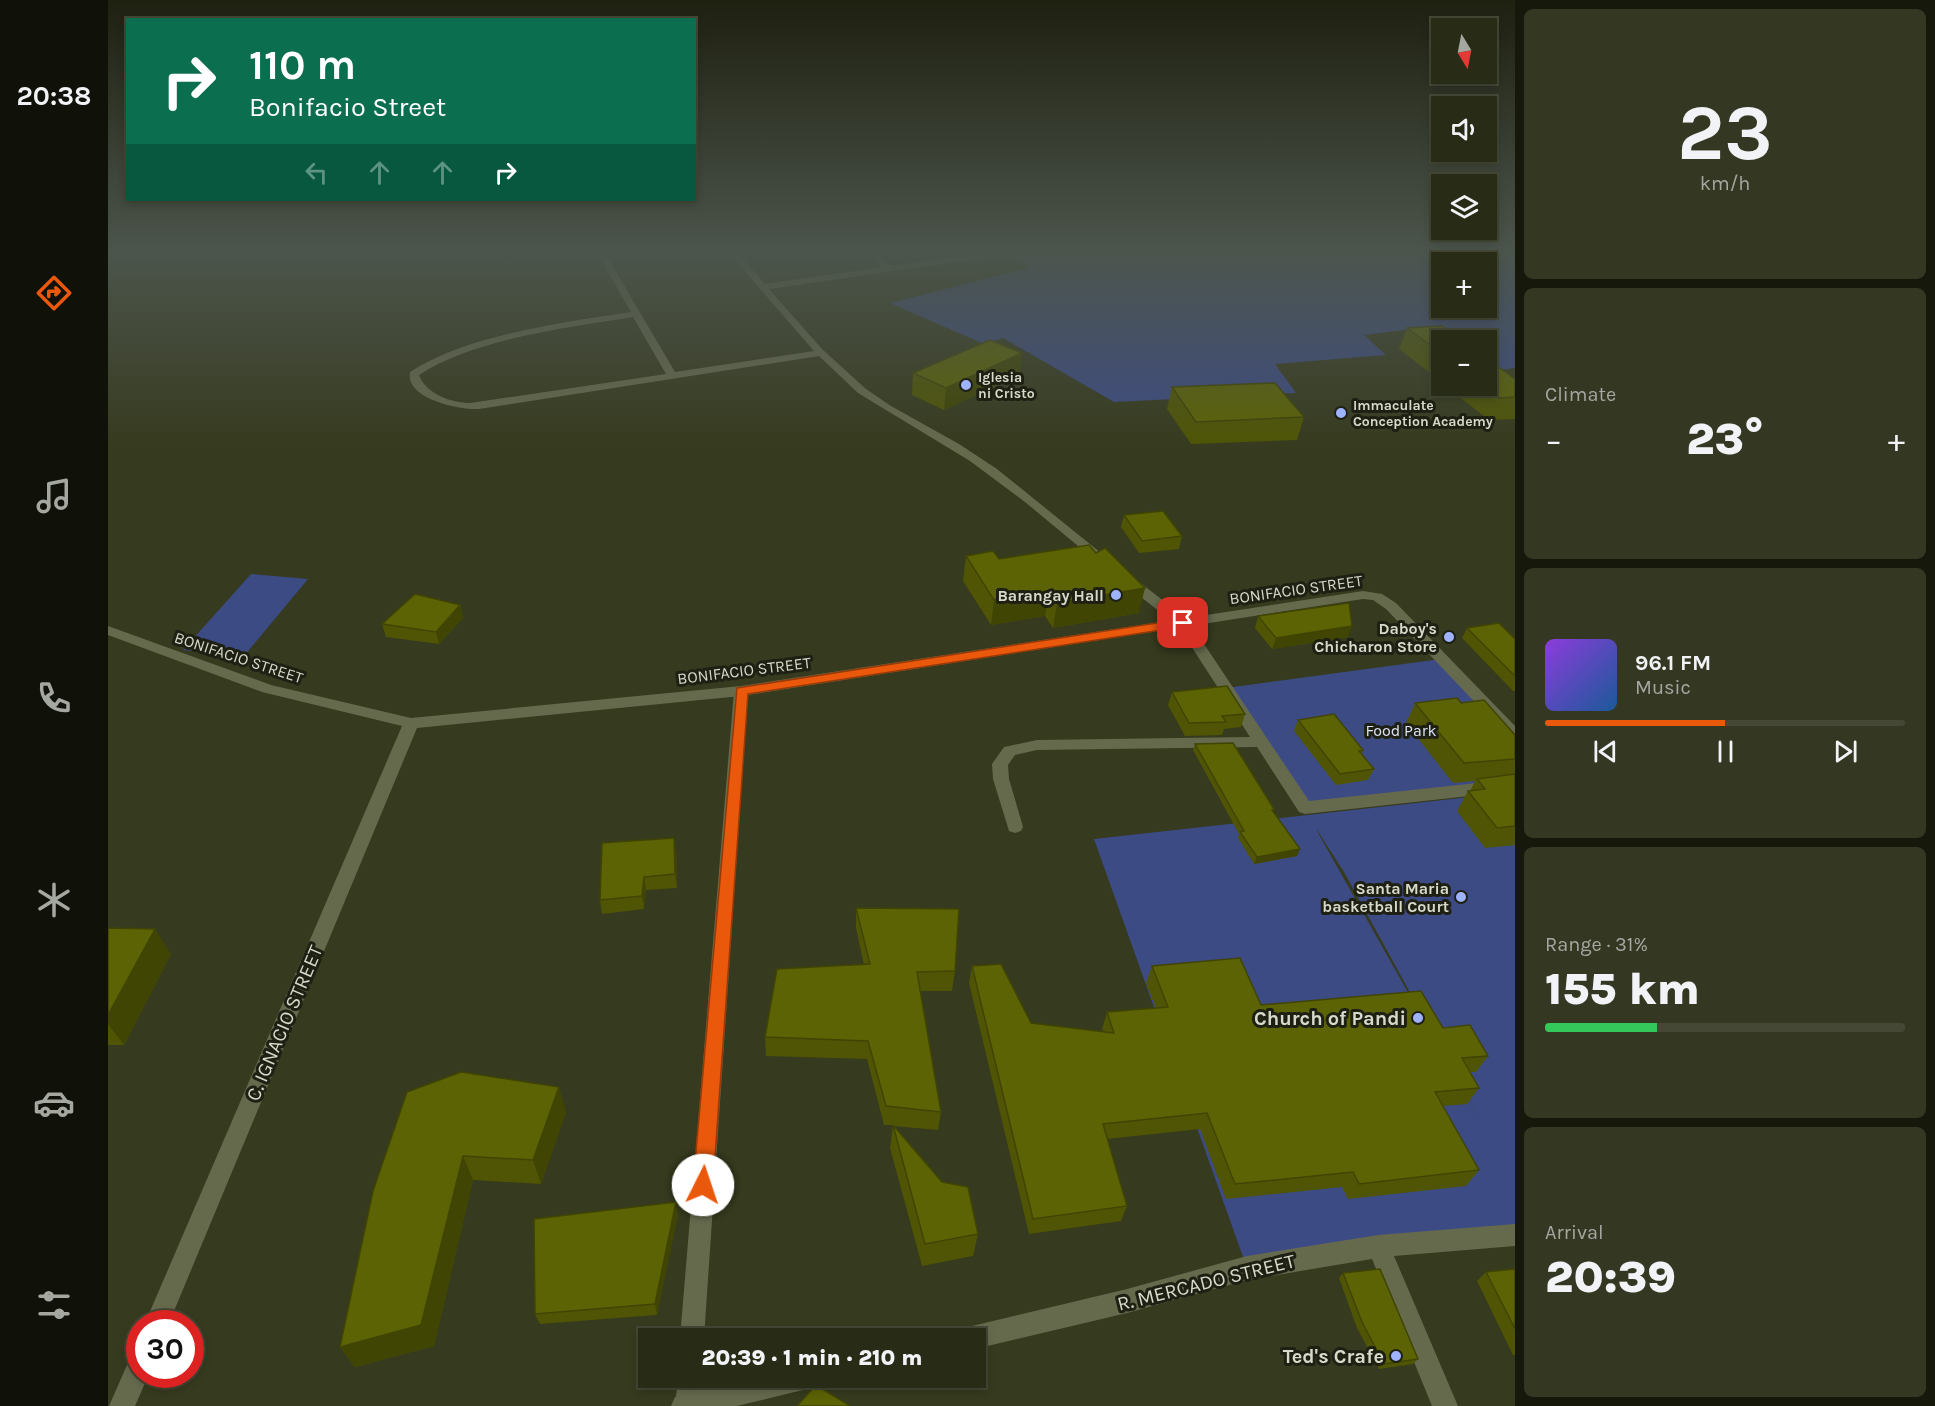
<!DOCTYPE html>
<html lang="en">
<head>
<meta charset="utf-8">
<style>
  :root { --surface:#282c16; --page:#343823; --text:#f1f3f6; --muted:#a5a7a1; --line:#444835; --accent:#ea580c }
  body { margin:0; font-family:Karla,sans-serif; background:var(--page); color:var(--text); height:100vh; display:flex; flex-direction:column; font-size:22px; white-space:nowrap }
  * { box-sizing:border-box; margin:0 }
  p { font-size:20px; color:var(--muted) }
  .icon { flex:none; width:33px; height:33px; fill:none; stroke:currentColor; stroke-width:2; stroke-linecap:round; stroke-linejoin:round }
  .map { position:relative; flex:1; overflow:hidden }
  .panel { display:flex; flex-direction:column; gap:9px; padding:9px; background:#16180c; width:420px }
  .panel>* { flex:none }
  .hud { position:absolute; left:18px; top:18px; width:570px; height:183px; border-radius:0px; box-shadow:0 3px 9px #0003,0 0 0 2px var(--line); background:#0b6e4f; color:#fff; overflow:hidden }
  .needle { width:39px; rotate:170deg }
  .tools { position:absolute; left:1323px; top:18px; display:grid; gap:12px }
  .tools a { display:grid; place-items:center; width:66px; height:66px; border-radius:0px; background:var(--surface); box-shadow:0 3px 9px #0003,0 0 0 2px var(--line); font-size:30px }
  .speed { position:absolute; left:18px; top:1310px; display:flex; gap:12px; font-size:30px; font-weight:700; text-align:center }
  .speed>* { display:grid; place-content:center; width:78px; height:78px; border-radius:50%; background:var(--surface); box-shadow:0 3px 9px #0003,0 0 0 2px var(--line); line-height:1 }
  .speed .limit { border:9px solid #d22; background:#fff; color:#111 }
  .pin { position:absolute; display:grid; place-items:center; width:51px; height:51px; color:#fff; margin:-26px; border-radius:12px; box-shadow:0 3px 9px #0006 }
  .me { position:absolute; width:66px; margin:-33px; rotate:4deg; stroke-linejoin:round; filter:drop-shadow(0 0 4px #0008) }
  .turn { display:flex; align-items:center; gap:21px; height:126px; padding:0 24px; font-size:27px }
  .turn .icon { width:78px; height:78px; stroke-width:2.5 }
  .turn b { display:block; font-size:42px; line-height:51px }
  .lanes { display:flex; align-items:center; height:57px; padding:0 24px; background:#0003; justify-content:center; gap:30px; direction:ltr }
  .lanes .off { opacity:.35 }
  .big { font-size:45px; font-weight:800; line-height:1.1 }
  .panel .card { flex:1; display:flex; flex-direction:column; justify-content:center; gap:9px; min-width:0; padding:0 21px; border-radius:9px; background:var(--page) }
  .panel .dial { align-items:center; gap:0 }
  .dial b { font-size:78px; line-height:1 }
  .song { display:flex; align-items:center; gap:18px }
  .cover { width:72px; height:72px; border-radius:9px; background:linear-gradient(135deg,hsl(270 70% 55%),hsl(210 70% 35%)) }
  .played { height:6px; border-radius:3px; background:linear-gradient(90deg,var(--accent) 50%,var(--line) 50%) }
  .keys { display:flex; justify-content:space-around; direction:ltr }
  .heat { display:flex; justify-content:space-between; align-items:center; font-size:33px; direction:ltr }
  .charge { height:9px; border-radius:4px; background:linear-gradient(90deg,#34c759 31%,var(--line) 0) }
  .trip { position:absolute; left:530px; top:1328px; width:348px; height:60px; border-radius:0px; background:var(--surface); box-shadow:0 3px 9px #0003,0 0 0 2px var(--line); font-weight:800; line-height:60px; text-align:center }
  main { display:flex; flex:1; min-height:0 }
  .dock { display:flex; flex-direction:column; width:108px; justify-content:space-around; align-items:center; background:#101209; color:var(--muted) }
  .dock .icon { width:42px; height:42px }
  .dock .selected { color:var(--accent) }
  .dock b { font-size:27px; color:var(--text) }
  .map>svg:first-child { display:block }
  .green { fill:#3d4b85; fill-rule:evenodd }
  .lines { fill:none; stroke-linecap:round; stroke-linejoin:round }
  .minor { fill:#666a4d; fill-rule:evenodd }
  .tertiary { fill:#666a4d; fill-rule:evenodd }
  .wall { fill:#4f5504 }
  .shaded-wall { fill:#404504 }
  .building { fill:#5c6305; stroke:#404504; stroke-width:1.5 }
  .route { fill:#ea580c; stroke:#983908; stroke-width:1.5 }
  .poi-dot { fill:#9fb3fd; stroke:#1e2014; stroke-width:2 }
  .labels { text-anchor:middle; stroke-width:6; stroke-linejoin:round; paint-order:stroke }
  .far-poi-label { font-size:14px; font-weight:bold; fill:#d7dac9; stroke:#1e2014; text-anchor:start }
  .street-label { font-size:16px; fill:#d7dac9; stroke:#1e2014 }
  .poi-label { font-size:16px; font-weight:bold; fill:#d7dac9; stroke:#1e2014; text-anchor:end }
  .park-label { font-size:16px; fill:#dde3f6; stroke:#1e2014 }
  .near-poi-label { font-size:20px; font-weight:bold; fill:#d7dac9; stroke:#1e2014; text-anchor:end }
  .near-street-label { font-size:20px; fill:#d7dac9; stroke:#1e2014 }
</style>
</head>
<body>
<main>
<nav class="dock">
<b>20:38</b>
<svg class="icon selected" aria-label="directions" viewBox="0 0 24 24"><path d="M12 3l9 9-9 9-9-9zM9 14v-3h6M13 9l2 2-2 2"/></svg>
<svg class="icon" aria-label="music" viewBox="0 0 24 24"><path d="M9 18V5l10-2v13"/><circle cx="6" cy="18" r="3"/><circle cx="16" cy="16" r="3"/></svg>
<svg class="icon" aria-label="phone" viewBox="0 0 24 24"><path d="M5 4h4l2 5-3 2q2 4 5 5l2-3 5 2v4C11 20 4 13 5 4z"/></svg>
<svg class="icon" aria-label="climate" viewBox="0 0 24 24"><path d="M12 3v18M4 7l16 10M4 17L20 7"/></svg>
<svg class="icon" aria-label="car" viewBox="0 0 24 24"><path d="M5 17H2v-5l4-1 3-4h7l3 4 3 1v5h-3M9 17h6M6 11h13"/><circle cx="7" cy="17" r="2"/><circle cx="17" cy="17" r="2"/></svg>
<svg class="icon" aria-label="filters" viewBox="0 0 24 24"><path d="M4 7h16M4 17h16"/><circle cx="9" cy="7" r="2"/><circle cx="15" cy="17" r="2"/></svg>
</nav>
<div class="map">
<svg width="1407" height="1406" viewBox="0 0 1407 1406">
  <rect width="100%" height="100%" fill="#363a1e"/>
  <!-- green -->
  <path class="green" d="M896,253h511v115l-28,4 -1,-32h-44l-22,-12 -56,7 22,20 -111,9 21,29 -182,9 -111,-64 -19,6 -94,-41 139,-35zM1334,262h44v46h-44z
    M143,574l57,5 -64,77 -61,-6z
    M1333,659l74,84v37l-204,27 -85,-119z
    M1407,792v436l-268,40 -153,-429zM1209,830l27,42 137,250 -164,-291z"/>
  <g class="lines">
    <!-- minor -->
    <path class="minor" d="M489,253h8l70,119 139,-21 -85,-98h9l27,31 117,-17 -15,-14h9l15,13 96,-13v4l-3,1 -215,31 53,60 44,40 25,17 68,38 38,25 109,88 -1,3h-10l-70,-58 -55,-41 -112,-68 -39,-37 -340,53c-19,1 -74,-10 -69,-37 56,-37 155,-50 221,-60zM525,317l33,57 -196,29c-18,0 -44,-9 -51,-28 54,-36 151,-48 214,-58z
      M1020,576l5,1 55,43 121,181 206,-22v12l-210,23 -6,-2 -42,-65 -220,3 -22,5 -7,10 1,14 14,48 -2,4 -6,2 -6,-2 -16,-52 -1,-15 12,-17 33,-7 213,-3 -72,-111 -55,-43 -2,-3 2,-3z
      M633,686l7,5 -44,647h-24l54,-647z
      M570,1377h24l-1,29h-26z"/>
    <!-- tertiary -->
    <path class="tertiary" d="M1255,591l19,3 14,9 119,123v14l-5,-1 -124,-130 -13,-9 -10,-1 -622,97 -324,32 -248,595h-24l257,-597 -140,-34 -154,-57v-9l163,59 140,33 330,-32z
      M1407,1224v22l-121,10 64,150h-26l-60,-147 -125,21 -120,33 -152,36v-11h-15l3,-9 9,-3 155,-37 120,-33 131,-21z
      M32,1353v21h9l-14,32h-26l22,-50z
      M646,1377h65l-3,9 -9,3 -70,17h-66l4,-9 9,-4z"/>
  </g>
  <!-- wall -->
  <path class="wall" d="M1299,328l35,12v42l-43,-33z
    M914,353l-3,22 -75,35 -32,-15 1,-22z
    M1407,379v40l-26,1 -44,-34h41z
    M1064,387l132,30 -7,23 -106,4 -24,-35z
    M1016,515l58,21 -3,13 -40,4 -18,-26z
    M858,556l33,3 140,54 -86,15 -8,-12 -54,9 -28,-44z
    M352,605l3,13 -24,26 -53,-7 -4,-13z
    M1150,616l90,21 -76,12 -17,-21z
    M1359,628l48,11v52h-2l-51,-53z
    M1064,692l73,22 -4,13 -17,2 -2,6 -37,1 -17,-31z
    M1307,703h46l54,32v110l-30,3 -28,-37 11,-20h2l5,-10 -22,2 -47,-60z
    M1190,720l65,30 -1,4 12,15 -6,11 -32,5 -42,-54z
    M1087,744l79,65 -1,3 24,44 -43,8 -16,-26 1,-4 -46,-84z
    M568,851l1,37 -31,2 -2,19 -42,5 -2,-14z
    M748,908l99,63 -3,20h-32l21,121 -3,18 -45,-4 85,108 -5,22 -51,10 -32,-118 3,-23h-9l-17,-66 -101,-3 -1,-19 99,-72 -8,-37z
    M0,928l63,26 -47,91h-16z
    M864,966l59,57 72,9 -1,-3 5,-17 49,-4 -10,-25 6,-17 109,39 182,23 45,28 -12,16h-5l8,16 -12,16 -24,2 36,64 -13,16 -118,13 -6,-12 -116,12 -26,-70 -93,10 20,67 -6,15 -92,13 -60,-251z
    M458,1112l-25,72 -68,-4 -39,166 -79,21 -15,-20 33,-156z
    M570,1214l-21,101 -117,9 -5,-10z
    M1407,1269v86h-2l-36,-74 9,-9z
    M1235,1273l75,86 -5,5 -34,5 -22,-41 -18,-50z"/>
  <!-- shaded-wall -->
  <path class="shaded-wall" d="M914,353l-3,22 -75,35 2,-22z
    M1037,588l-6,25 -86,15 4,-25z
    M941,591l-4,25 -54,9 3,-25z
    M352,605l3,13 -24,26 -3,-12z
    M1244,626l-4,11 -76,12 4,-11z
    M566,838l2,13 1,37 -2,-14z
    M1192,849l-3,7 -43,8 3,-7z
    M536,877l2,13 -2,19 -2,-13z
    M47,929l16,25 -47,91 -16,-21v-9z
    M451,1087l7,25 -25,72 -8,-24z
    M355,1156l10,24 -39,166 -79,21 -15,-20z
    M568,1202l2,12 -21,101 -2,-11z"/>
  <!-- building -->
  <path class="building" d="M1334,326l21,14h-21v14l-35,-26z
    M882,340l32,13 -76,35 -33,-15z
    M1378,358l29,21v18l-16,1 -17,-12h4z
    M1167,383l29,34 -108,5 -24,-35z
    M1055,511l19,25 -40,5 -18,-26z
    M981,545l7,8 9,-5 40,40 -88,15 -8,-12 -55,9 -28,-44 27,-5 6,8z
    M307,594l45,11 -24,27 -54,-8z
    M1241,603l3,23 -76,12 -18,-22z
    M1391,623l16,16v37l-48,-48z
    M1119,686l18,28 -23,2 4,6 -37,1 -17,-31z
    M1349,698l4,5 23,-3 31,35v24l-51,4 -49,-60z
    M1226,714l29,36 -4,1 15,18 -34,5 -42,-54z
    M1125,743l41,66 -2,1 28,39 -43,8 -17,-25 4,-1 -49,-87z
    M1407,774v52l-18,2 -29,-37 17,-2 -8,-10z
    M566,838l1,36 -31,3 -2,19 -42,4 2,-57z
    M748,908l103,1 -4,62 -38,1 24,140 -55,-6 -18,-65 -103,-4 12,-68 93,-5z
    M0,928l47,1 -47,86z
    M1132,958l21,47 160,-14 22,37 27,-3 18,31 -26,2 17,30 -44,4 44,78 -120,14 -6,-12 -118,12 -28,-71 -104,11 24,82 -94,13 -61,-253 29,-2 30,59 83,10 -7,-21 61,-5 -16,-41z
    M353,1072l98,15 -26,73 -70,-4 -42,169 -81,22 33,-156 34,-99z
    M785,1125l49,57 26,5 10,47 -53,10z
    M568,1202l-21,102 -120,10 -1,-95z
    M1272,1269l38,90 -34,5 -22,-42 -19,-49z
    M1407,1269v60l-29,-57z
    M708,1385l34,21h-53z"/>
  <!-- sky -->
  <linearGradient id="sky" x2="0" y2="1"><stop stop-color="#1e2010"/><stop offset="0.56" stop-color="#4c554c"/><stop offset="1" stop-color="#4c554c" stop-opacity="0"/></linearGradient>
  <rect width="1407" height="450" fill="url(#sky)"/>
  <!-- route -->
  <path class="route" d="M1075,619l6,4 -2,3 -439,68 -35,491 -3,7 -7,3 -7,-3 -3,-7 44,-497z"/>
  <!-- markers -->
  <g class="poi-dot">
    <circle cx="858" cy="385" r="6"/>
    <circle cx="1233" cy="413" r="6"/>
    <circle cx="1008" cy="595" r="6"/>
    <circle cx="1341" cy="637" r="6"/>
    <circle cx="1353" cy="897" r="6"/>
    <circle cx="1310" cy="1018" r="6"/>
    <circle cx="1288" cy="1356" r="6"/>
  </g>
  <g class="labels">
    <!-- far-poi labels -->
    <g class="far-poi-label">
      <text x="870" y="382">Iglesia<tspan x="870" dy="16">ni Cristo</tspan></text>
      <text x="1245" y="410">Immaculate<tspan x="1245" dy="16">Conception Academy</tspan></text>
    </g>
    <!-- street labels -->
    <g class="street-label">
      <text transform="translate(1188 589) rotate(-8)" y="6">BONIFACIO STREET</text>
      <text transform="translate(131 657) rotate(18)" y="6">BONIFACIO STREET</text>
      <text transform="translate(636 670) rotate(-7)" y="6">BONIFACIO STREET</text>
    </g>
    <!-- poi labels -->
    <g class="poi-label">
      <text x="996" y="601">Barangay Hall</text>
      <text x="1329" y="634">Daboy's<tspan x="1329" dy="18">Chicharon Store</tspan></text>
      <text x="1341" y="894">Santa Maria<tspan x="1341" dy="18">basketball Court</tspan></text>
    </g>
    <!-- park labels -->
    <g class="park-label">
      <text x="1293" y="736">Food Park</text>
    </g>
    <!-- near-poi labels -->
    <g class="near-poi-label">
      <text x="1298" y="1025">Church of Pandi</text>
      <text x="1276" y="1363">Ted's Crafe</text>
    </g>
    <!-- near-street labels -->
    <g class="near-street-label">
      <text transform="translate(176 1023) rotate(-67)" y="7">C. IGNACIO STREET</text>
      <text transform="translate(1098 1282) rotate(-14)" y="7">R. MERCADO STREET</text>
    </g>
  </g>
</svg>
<div class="tools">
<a><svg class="needle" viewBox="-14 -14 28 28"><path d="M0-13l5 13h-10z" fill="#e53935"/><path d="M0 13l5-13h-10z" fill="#a5a7a1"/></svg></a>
<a><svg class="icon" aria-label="sound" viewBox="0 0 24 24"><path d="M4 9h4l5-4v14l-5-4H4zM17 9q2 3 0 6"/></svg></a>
<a><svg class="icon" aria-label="layers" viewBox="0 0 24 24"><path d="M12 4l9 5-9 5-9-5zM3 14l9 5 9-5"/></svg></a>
<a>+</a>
<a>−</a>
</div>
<div class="speed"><div class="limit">30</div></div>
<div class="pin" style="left:1075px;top:623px;background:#d93025"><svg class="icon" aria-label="arrive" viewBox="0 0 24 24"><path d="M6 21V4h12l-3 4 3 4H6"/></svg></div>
<svg class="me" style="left:595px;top:1185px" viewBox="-20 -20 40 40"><circle r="19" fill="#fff"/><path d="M0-13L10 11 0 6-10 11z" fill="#ea580c"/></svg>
<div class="trip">20:39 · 1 min · 210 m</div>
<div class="hud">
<div class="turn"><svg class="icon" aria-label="right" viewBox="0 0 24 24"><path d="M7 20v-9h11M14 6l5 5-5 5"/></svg><div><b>110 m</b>Bonifacio Street</div></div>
<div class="lanes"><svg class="icon off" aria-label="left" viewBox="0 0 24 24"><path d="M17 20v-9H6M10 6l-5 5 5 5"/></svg><svg class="icon off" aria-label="ahead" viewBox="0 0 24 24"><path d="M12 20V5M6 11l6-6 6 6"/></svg><svg class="icon off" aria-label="ahead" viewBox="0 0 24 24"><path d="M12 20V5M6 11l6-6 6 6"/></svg><svg class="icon" aria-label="right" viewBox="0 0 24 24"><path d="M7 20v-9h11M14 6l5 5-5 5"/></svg></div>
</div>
</div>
<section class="panel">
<div class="card dial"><b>23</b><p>km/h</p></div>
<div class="card"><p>Climate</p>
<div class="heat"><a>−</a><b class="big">23°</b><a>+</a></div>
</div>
<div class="card">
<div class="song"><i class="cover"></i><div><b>96.1 FM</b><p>Music</p></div></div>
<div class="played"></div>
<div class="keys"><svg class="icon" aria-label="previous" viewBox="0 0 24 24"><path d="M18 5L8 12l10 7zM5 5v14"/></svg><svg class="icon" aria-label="pause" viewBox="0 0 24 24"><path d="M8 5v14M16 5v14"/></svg><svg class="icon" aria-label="next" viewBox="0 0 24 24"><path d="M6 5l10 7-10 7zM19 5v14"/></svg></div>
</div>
<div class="card"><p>Range · 31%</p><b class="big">155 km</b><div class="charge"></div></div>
<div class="card"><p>Arrival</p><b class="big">20:39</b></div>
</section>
</main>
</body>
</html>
